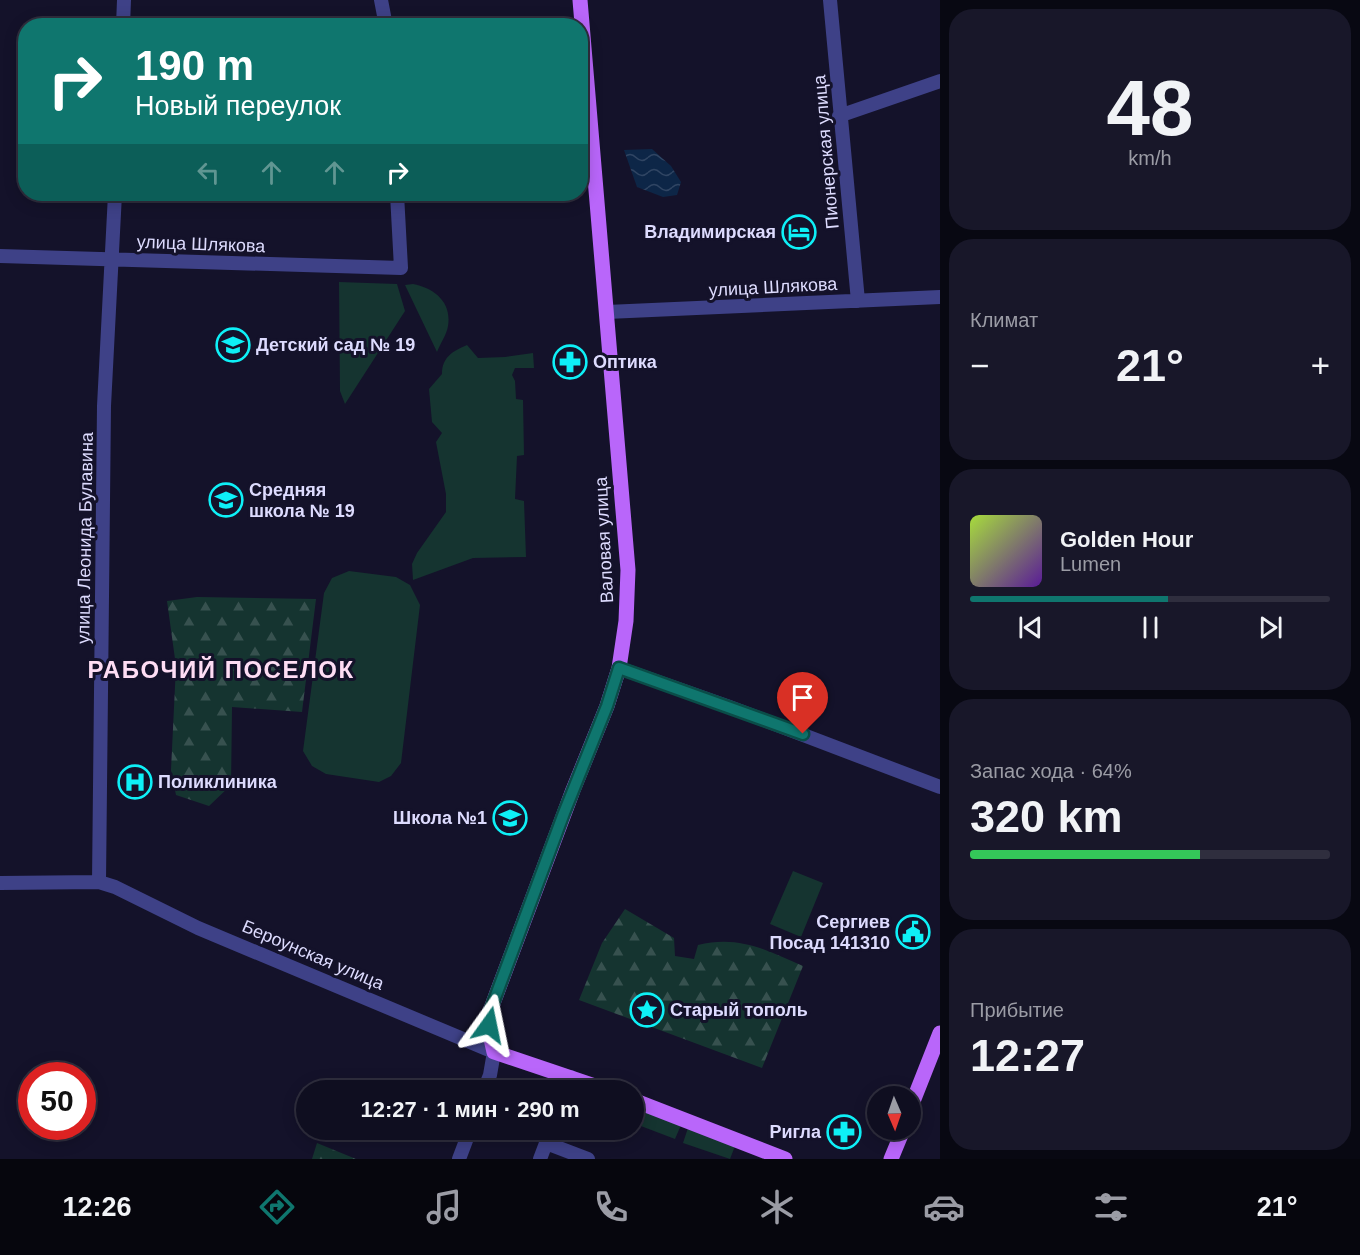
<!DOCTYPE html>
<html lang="ru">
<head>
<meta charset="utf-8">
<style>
  :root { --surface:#0f0e20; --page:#181729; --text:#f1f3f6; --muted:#9b9ca5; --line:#2f2e3e; --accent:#0f766e }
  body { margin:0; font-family:Arial,sans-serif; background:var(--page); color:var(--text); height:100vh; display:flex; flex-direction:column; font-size:22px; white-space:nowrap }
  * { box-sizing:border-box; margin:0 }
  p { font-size:20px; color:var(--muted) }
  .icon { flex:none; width:33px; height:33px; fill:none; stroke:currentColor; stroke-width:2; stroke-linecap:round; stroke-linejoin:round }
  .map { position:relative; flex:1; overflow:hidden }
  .side { display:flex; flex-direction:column; gap:9px; padding:9px; background:#080812; width:420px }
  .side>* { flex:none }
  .hud { position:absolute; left:18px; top:18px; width:570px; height:183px; border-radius:24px; box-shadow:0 3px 15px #0003,0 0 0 2px var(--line); background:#0f766e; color:#fff; overflow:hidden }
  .needle { width:39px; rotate:178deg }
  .controls { position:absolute; left:867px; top:1086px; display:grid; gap:12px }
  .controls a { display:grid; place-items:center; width:54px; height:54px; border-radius:50%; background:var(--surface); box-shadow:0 3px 15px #0003,0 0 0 2px var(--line); font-size:30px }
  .speed { position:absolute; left:18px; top:1062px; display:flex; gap:12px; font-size:30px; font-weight:700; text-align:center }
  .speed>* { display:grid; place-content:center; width:78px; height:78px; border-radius:50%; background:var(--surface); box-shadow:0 3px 15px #0003,0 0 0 2px var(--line); line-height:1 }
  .speed .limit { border:9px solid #d22; background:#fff; color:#111 }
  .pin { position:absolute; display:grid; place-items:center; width:51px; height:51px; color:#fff; margin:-62px -26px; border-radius:50% 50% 50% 0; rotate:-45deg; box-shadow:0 0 6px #0007 }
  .pin .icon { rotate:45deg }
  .me { position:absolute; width:66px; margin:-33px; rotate:12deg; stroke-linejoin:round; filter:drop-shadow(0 0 4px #0008) }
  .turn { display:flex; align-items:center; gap:21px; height:126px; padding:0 18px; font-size:27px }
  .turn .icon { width:78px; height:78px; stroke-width:2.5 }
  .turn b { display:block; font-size:42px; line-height:51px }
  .lanes { display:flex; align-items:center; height:57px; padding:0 18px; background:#0003; justify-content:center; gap:30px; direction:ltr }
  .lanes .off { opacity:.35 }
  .big { font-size:45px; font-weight:800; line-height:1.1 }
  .side .tile { flex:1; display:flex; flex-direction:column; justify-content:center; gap:9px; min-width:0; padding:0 21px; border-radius:24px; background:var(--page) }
  .side .dial { align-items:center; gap:0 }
  .dial b { font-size:78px; line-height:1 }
  .song { display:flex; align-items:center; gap:18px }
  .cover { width:72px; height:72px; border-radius:9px; background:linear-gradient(135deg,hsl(80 70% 55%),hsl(270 70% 35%)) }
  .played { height:6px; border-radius:3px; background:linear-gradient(90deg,var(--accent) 55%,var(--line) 55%) }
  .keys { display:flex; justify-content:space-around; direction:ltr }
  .heat { display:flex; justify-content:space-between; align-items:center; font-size:33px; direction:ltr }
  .charge { height:9px; border-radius:4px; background:linear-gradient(90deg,#34c759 64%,var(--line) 0) }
  .trip { position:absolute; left:296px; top:1080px; width:348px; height:60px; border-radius:30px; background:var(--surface); box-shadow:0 3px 15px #0003,0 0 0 2px var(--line); font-weight:800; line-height:60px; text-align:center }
  .tab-bar { display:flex; height:96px; justify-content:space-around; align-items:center; background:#06060d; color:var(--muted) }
  .tab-bar .icon { width:42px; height:42px }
  .tab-bar .active { color:var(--accent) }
  .tab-bar b { font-size:27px; color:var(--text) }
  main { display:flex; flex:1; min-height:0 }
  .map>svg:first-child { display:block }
  .grass { fill:#153430 }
  .forest { fill:url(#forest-firs) }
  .water { fill:url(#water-waves) }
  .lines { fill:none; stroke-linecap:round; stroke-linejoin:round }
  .minor { stroke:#3e4187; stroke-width:14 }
  .major { stroke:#b966fa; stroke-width:15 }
  .route-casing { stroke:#0a4d48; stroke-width:15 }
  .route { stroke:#0f766e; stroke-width:10 }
  .labels { text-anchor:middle; stroke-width:6; stroke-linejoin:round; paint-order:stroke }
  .street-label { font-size:18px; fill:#dddbfe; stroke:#14122a }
  .poi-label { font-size:18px; font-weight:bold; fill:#dddbfe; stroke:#14122a; text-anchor:start }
  .district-label { font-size:24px; font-weight:bold; letter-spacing:1.5px; fill:#feddf4; stroke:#14122a }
</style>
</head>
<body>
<main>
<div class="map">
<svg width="940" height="1159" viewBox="0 0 940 1159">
  <defs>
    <pattern id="forest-firs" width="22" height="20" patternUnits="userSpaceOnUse" patternTransform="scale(1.5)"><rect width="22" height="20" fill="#153430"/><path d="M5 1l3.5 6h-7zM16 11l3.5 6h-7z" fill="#37514f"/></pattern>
    <pattern id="water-waves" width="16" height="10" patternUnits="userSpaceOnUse" patternTransform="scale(1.5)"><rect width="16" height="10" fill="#0d2647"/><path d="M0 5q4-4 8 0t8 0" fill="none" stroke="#304563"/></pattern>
  </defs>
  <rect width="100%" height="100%" fill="#14122a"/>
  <!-- grass -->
  <path class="grass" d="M339,282l58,2 8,27 -60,93 -5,-13z
    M413,284c21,4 39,18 35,42 -1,8 -8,18 -11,26l-32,-67z
    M467,345l11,13 27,-1 28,-4 1,15h-19l-3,7 3,6 1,18 7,1 1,55 -7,1 -2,43 9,2 2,56 -53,1 -60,22 -1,-16 5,-11 29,-41v-18l-10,-52 6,-9 -10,-11 -3,-33 13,-15c0,-17 11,-23 25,-29z
    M349,571l47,6 14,8 10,20 -19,158 -10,13 -12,6 -53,-8 -14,-8 -9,-15 21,-158 8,-15z
    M793,871l30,12 -22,54 -31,-13z
    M633,1107l48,18 -6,14 -42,-16z
    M688,1128l47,18 -5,13 -47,-16z"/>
  <!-- forest -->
  <path class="forest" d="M197,597l119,2 -14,113 -70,-5 -1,78 -22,21 -33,-11 -5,-25 5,-104 -9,-65z
    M625,909l49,29 1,18 19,3 4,-14c41,-10 68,5 105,21l-41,102 -183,-68 23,-57z
    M317,1143l39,16h-44z"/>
  <!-- water -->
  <path class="water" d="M652,149l19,17 10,16 -4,13 -14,2 -26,-10 -13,-37z"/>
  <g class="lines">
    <!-- minor -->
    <path class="minor" d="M381,0l5,26
      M830,0l28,301
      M123,26l1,-26
      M839,116l101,-35
      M0,256l401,12 -4,-74
      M607,312l333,-15
      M619,668l108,38 213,81
      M99,882l5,-476 11,-212
      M0,883l99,-1 16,5 83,41 296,124 -4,23 -6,15
      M566,1090l5,-13
      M546,1143l42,16
      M459,1159l11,-29
      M540,1159l11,-29"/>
    <!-- major -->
    <path class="major" d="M580,0l48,570 -2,51 -7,47 -12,38 -34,84 -84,224v16l5,22 113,38
      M633,1100l152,59
      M910,1109l30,-76
      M891,1159l12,-29"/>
  </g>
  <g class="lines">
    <!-- route casing -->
    <g class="route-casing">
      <path id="route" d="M489,1025v-11l75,-201 43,-107 12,-38 184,66"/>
    </g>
    <!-- route -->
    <use href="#route" class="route"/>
  </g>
  <!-- icons -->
  <defs>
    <g id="hotel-ring" transform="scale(1.725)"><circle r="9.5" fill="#14122a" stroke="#0ef0f7" stroke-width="1.5"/><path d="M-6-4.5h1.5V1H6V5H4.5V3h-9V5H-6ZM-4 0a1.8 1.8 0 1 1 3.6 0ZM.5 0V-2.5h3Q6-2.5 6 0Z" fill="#0ef0f7"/></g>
    <g id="school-ring" transform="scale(1.725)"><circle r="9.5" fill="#14122a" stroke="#0ef0f7" stroke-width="1.5"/><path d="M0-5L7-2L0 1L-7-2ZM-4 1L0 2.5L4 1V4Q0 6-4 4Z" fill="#0ef0f7"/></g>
    <g id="pharmacy-ring" transform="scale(1.725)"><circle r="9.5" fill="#14122a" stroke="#0ef0f7" stroke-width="1.5"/><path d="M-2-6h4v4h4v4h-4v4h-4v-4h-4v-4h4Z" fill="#0ef0f7"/></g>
    <g id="hospital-ring" transform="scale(1.725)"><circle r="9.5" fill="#14122a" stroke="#0ef0f7" stroke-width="1.5"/><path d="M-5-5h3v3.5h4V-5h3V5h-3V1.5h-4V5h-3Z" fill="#0ef0f7"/></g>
    <g id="civic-ring" transform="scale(1.725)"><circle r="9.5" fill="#14122a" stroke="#0ef0f7" stroke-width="1.5"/><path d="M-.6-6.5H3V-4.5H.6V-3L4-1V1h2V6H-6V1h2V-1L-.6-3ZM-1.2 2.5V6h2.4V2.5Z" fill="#0ef0f7"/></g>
    <g id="sight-ring" transform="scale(1.725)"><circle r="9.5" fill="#14122a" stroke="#0ef0f7" stroke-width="1.5"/><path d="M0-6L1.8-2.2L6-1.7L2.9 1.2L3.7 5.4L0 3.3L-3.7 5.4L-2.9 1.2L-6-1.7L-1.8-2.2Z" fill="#0ef0f7"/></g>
  </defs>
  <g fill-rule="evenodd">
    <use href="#hotel-ring" x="799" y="232"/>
    <use href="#school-ring" x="233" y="345"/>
    <use href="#pharmacy-ring" x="570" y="362"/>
    <use href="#school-ring" x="226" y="500"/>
    <use href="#hospital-ring" x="135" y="782"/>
    <use href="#school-ring" x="510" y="818"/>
    <use href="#civic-ring" x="913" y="932"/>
    <use href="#sight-ring" x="647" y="1010"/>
    <use href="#pharmacy-ring" x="844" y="1132"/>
  </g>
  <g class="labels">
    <!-- street labels -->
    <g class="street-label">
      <text transform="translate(826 152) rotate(-95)" y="6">Пионерская улица</text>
      <text transform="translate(201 244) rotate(2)" y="6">улица Шлякова</text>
      <text transform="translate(773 287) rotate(-3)" y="6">улица Шлякова</text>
      <text transform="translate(85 538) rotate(-89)" y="6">улица Леонида Булавина</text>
      <text transform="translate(604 540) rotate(-93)" y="6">Валовая улица</text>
      <text transform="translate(313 955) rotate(23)" y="6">Бероунская улица</text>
    </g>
    <!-- poi labels -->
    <g class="poi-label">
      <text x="776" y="238" text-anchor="end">Владимирская</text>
      <text x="256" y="351">Детский сад № 19</text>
      <text x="593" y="368">Оптика</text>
      <text x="249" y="496">Средняя<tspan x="249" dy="21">школа № 19</tspan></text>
      <text x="158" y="788">Поликлиника</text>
      <text x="487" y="824" text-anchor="end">Школа №1</text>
      <text x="890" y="928" text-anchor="end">Сергиев<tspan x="890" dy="21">Посад 141310</tspan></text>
      <text x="670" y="1016">Старый тополь</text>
      <text x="821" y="1138" text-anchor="end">Ригла</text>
    </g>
    <!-- district labels -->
    <g class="district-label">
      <text x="221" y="678">РАБОЧИЙ ПОСЕЛОК</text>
    </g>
  </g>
</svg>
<div class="controls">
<a><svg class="needle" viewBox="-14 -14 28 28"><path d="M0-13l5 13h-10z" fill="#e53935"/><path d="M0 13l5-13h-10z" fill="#9b9ca5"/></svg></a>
</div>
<div class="speed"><div class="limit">50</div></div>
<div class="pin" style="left:803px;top:734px;background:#d93025"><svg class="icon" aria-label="arrive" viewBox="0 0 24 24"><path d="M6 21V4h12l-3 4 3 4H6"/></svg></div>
<svg class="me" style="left:489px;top:1025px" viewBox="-20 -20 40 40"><path d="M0-17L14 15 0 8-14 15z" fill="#0f766e" stroke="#fff" stroke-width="4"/></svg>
<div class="trip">12:27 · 1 мин · 290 m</div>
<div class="hud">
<div class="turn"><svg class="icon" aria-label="right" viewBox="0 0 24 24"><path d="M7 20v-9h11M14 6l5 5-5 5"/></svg><div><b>190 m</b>Новый переулок</div></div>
<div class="lanes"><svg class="icon off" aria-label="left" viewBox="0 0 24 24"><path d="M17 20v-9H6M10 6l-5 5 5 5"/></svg><svg class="icon off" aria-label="ahead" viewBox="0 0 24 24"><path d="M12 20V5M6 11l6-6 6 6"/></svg><svg class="icon off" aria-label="ahead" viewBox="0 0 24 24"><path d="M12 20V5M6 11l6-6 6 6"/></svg><svg class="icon" aria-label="right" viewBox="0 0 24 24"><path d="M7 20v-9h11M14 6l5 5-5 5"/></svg></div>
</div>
</div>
<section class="side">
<div class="tile dial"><b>48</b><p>km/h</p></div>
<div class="tile"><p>Климат</p>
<div class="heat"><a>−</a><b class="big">21°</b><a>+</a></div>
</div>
<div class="tile">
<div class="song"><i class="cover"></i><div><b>Golden Hour</b><p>Lumen</p></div></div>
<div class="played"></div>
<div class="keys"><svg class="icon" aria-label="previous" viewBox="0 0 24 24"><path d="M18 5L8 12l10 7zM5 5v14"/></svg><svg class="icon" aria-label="pause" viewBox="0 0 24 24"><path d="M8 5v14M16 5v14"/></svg><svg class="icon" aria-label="next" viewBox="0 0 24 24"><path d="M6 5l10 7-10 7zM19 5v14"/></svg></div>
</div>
<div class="tile"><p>Запас хода · 64%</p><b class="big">320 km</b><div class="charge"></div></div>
<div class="tile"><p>Прибытие</p><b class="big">12:27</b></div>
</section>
</main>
<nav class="tab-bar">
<b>12:26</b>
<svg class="icon active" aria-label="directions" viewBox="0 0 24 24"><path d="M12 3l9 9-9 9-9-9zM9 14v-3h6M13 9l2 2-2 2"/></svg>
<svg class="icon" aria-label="music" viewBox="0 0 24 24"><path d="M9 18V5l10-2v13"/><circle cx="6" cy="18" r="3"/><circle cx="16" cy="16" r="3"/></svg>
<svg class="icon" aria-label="phone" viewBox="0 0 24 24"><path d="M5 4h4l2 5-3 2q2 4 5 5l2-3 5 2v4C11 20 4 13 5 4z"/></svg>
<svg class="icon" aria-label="climate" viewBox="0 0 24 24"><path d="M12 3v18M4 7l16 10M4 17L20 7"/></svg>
<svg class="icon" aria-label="car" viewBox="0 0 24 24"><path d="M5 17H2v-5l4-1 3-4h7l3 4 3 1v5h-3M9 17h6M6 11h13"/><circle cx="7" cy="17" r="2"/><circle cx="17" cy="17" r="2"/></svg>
<svg class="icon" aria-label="filters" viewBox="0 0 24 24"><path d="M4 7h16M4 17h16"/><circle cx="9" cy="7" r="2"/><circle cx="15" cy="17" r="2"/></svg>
<b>21°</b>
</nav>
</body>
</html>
